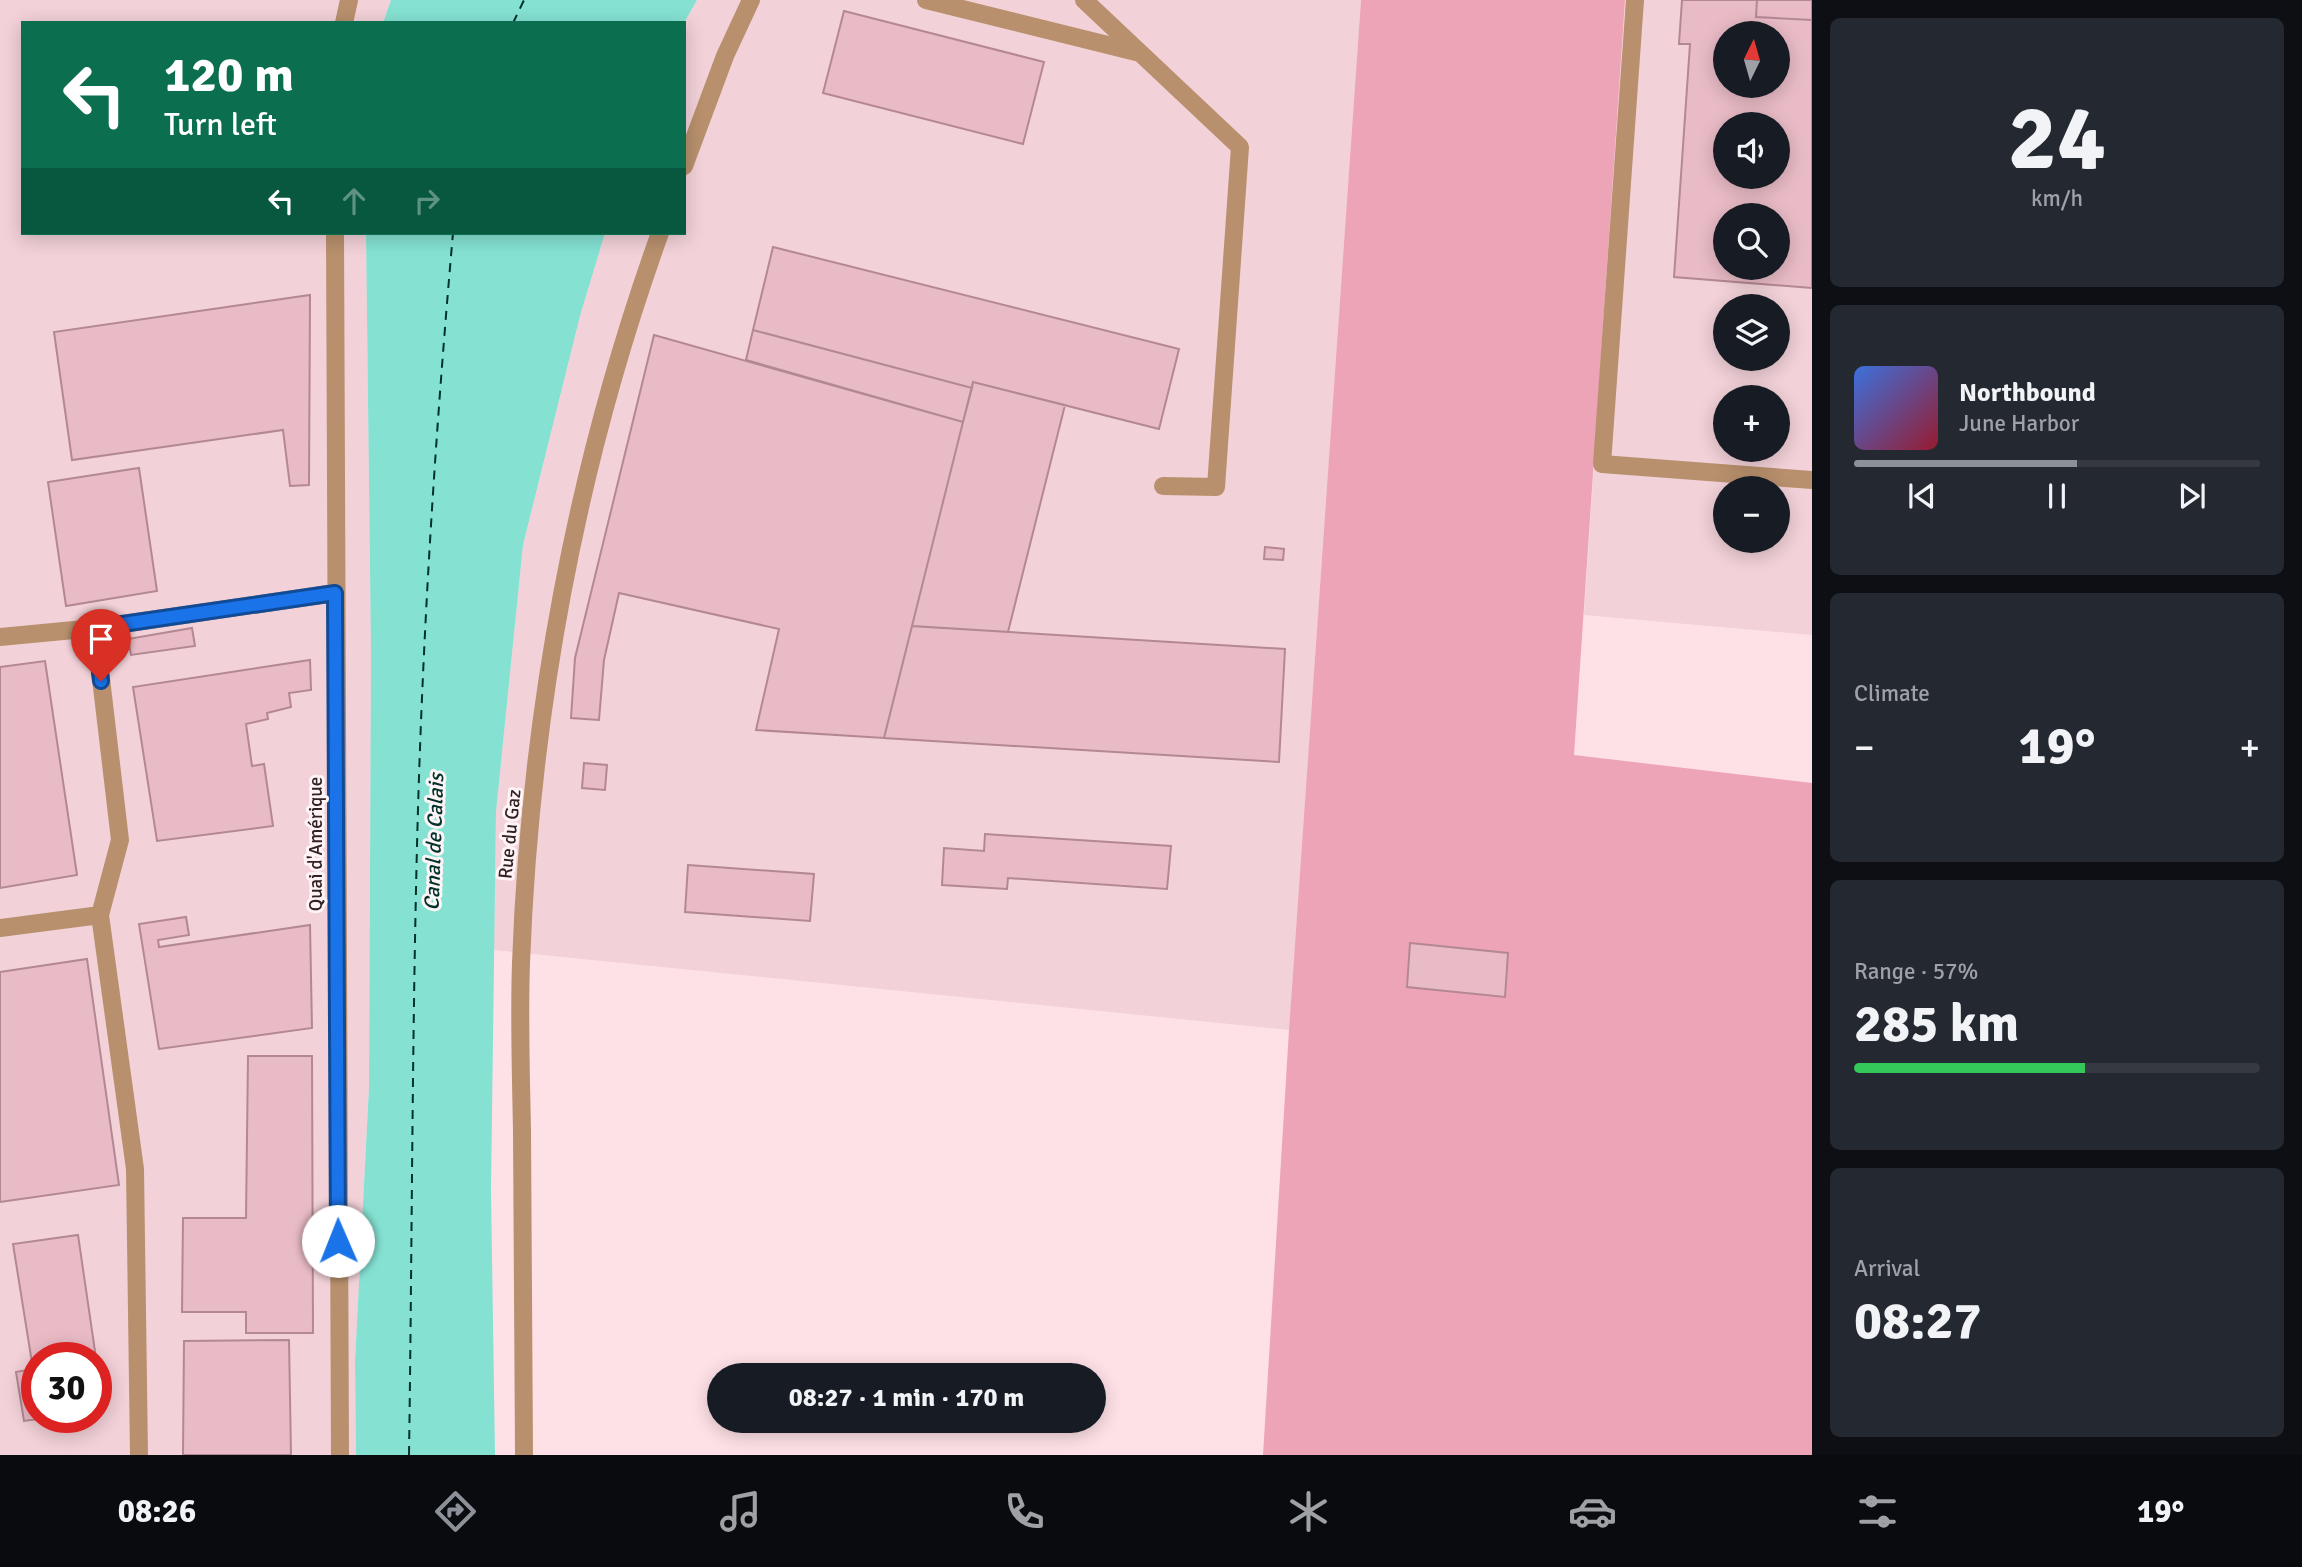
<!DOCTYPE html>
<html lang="en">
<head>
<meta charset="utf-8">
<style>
  :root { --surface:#171b24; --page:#242831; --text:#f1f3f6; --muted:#9ea1a6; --line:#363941; --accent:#8c9099 }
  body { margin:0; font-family:Signika,sans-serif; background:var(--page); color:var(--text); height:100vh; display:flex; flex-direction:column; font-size:26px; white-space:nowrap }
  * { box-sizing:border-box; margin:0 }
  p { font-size:23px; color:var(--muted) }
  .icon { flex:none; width:38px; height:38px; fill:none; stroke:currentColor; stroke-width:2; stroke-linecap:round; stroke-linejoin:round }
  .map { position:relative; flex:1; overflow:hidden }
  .sheet { display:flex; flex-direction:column; gap:18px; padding:18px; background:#0d0f14; width:490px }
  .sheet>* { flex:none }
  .banner { position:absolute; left:21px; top:21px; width:665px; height:214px; border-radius:0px; box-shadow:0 4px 18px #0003; background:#0b6e4f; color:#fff; overflow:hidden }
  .needle { width:46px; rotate:5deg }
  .controls { position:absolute; left:1713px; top:21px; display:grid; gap:14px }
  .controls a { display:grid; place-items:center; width:77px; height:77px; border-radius:50%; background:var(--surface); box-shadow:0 4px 18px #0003; font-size:35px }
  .speed { position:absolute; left:21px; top:1342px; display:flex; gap:14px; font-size:35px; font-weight:700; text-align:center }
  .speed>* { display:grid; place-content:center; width:91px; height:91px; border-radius:50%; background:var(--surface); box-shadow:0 4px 18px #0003; line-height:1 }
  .speed .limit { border:10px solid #d22; background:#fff; color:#111 }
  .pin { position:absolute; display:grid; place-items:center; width:60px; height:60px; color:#fff; margin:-72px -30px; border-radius:50% 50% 50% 0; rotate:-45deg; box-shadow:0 0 7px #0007 }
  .pin .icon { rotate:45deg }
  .me { position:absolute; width:77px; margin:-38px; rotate:359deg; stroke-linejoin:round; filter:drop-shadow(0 0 5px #0008) }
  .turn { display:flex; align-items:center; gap:24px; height:147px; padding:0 28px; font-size:32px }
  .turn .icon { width:91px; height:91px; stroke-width:2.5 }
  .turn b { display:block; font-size:49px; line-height:60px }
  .lanes { display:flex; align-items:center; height:66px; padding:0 28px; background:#0003; justify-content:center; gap:35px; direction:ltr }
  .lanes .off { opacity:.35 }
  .big { font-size:52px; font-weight:700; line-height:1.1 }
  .sheet .widget { flex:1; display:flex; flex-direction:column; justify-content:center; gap:10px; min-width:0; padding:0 24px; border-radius:10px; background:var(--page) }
  .sheet .dial { align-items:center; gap:0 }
  .dial b { font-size:91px; line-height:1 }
  .song { display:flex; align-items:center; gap:21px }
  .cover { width:84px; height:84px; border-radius:10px; background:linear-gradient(135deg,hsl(220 70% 55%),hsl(350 70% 35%)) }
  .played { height:7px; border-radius:4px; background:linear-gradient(90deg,var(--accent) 55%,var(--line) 55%) }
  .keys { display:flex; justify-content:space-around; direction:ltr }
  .heat { display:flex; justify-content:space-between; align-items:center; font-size:38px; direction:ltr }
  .charge { height:10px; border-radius:5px; background:linear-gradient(90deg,#34c759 57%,var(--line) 0) }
  .trip { position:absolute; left:707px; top:1363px; width:399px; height:70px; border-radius:35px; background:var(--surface); box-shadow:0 4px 18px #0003; font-weight:700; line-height:70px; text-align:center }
  .tab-bar { display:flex; height:112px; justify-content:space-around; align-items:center; background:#090b0e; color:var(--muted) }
  .tab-bar .icon { width:49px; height:49px }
  .tab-bar .selected { color:var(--accent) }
  .tab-bar b { font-size:32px; color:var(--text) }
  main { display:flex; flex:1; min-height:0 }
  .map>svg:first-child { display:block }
  .built { fill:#f2d1d8; fill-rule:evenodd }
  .green { fill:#eda4b7 }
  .water { fill:#85e2d3 }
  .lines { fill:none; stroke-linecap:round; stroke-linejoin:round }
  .ferry { stroke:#01312b; stroke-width:2; stroke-dasharray:9 7; stroke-linecap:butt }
  .building { fill:#e9bbc6; stroke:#b48893; stroke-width:2; fill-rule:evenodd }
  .minor { stroke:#b8906d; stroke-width:18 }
  .route-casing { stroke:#114b97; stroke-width:18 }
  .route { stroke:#1a73e8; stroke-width:12 }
  .labels { text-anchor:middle; stroke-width:6; stroke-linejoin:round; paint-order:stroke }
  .street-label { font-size:19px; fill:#322125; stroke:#fef4f6 }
  .water-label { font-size:21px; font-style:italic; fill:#01312b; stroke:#fef4f6 }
</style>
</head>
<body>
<main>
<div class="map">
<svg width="1812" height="1455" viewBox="0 0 1812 1455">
  <rect width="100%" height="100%" fill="#fee1e7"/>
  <!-- built -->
  <path class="built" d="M0,0h391l-8,23h-360v210h343l5,420 -2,434 -14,275 1,93h-356zM37,1358h59v60h-59z
    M697,0h664l-72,1030 -795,-80 2,-138 27,-267 57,-229 25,-83h79v-210z
    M1625,0h187v635l-228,-20zM1726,33h52v53h-52zM1726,124h52v53h-52zM1726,215h52v53h-52zM1726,306h52v53h-52zM1726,397h52v53h-52zM1726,488h52v53h-52z"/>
  <!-- green -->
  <path class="green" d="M1361,0h264l-51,755 238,28v672h-549l26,-425z"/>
  <!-- water -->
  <path class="water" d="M391,0h306l-13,23h-301z
    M366,233h239l-25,83 -57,229 -27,267 -5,378 4,265h-139l-1,-93 14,-275 2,-434z"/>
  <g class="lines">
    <!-- ferry -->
    <path class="ferry" d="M513,23l11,-23
      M409,1455c3,-203 3,-406 8,-609 5,-204 18,-409 36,-613"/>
  </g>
  <!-- building -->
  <path class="building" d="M1682,0h75l-1,17 56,3v268l-138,-11 16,-233h-11zM1726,33h52v53h-52zM1726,124h52v53h-52zM1726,215h52v53h-52z
    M1757,0h55v20l-56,-3z
    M844,11l200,51 -21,82 -200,-51z
    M773,247l406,102 -20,80 -186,-47 -1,6 -219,-58z
    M310,295l-1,190 -19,1 -7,-56 -211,30 -18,-128z
    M753,330l219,58 -9,34 -217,-62z
    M654,335l309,87 -79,316 -128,-8 23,-101 -160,-36 -15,67 -5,60 -28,-2 4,-60z
    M973,382l92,23 -57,227 -96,-6z
    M139,468l18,123 -91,15 -18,-124z
    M1265,547l19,2 -1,11 -19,-1z
    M912,626l373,23 -6,113 -395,-24z
    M192,628l3,18 -64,9 -3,-16z
    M310,660l1,30 -22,3 2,14 -24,6 1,6 -22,5 6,42 12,-2 9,62 -116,15 -24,-154z
    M45,661l32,214 -77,13v-221z
    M584,763l23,2 -2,25 -23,-2z
    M985,834l186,12 -4,43 -159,-11 -1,11 -65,-4 2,-37 40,3z
    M688,865l126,9 -4,47 -125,-9z
    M186,917l3,18 -31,5 1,7 151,-22 2,103 -153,21 -20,-125z
    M1410,943l98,10 -3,44 -98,-10z
    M87,959l32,226 -119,17v-230z
    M248,1056h64l1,277h-67v-21h-64l1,-94h63z
    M78,1235l18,123h-59v60h9l-22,3 -8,-49 17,-3 -20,-125z
    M289,1340l2,115h-108l1,-114z
    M96,1360l7,48 -7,1z"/>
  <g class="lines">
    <!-- minor -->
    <path class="minor" d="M926,0l210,52
      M1084,0l156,147 -24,340 -53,-1
      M1635,0l-33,464 210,16
      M344,23l5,-23
      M684,166l41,-110 26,-56
      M335,233l5,1222
      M95,628l240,-35
      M0,637l95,-9 25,212 -20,75
      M0,928l100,-13 35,254 4,286
      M524,1455c-1,-108 -2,-216 -2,-324 -1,-55 -3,-112 -1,-168 9,-248 55,-497 139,-730"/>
  </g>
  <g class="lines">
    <!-- route casing -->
    <g class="route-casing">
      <path id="route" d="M101,681l-6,-53 240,-35 3,648"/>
    </g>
    <!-- route -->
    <use href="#route" class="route"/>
  </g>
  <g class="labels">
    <!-- street labels -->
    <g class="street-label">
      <text transform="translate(509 834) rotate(-84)" y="7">Rue du Gaz</text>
      <text transform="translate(315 844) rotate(-90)" y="7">Quai d'Amérique</text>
    </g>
    <!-- water labels -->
    <g class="water-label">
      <text transform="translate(434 842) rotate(-88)" y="7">Canal de Calais</text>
    </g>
  </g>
</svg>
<div class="controls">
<a><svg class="needle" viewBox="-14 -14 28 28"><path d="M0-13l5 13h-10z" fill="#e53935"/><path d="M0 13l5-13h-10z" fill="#9ea1a6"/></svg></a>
<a><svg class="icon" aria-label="sound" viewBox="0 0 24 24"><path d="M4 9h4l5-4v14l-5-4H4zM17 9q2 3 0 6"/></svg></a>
<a><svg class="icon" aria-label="search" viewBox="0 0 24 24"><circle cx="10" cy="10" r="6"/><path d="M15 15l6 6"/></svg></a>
<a><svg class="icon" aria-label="layers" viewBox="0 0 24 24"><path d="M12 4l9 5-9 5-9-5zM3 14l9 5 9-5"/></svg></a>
<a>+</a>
<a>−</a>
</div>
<div class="speed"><div class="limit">30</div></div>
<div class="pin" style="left:101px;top:681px;background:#d93025"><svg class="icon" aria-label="arrive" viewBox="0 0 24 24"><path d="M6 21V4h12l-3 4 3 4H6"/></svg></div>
<svg class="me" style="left:338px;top:1241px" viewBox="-20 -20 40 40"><circle r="19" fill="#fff"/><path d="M0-13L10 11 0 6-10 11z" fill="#1a73e8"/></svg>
<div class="trip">08:27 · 1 min · 170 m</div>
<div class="banner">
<div class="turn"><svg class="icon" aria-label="left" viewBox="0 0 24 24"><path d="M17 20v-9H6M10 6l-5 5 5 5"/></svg><div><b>120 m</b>Turn left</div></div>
<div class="lanes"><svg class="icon" aria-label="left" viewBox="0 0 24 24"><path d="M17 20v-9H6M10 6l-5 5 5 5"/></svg><svg class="icon off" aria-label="ahead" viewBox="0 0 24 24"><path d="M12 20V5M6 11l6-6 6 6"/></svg><svg class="icon off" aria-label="right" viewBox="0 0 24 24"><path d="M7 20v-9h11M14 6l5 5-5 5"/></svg></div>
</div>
</div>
<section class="sheet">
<div class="widget dial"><b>24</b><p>km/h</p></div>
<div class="widget">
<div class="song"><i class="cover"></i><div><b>Northbound</b><p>June Harbor</p></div></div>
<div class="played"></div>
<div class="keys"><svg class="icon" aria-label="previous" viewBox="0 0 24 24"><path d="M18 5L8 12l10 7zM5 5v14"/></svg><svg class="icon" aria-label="pause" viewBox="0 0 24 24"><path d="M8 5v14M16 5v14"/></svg><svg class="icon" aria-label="next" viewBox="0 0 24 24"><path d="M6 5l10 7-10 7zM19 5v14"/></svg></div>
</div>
<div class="widget"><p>Climate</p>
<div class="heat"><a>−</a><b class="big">19°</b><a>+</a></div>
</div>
<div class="widget"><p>Range · 57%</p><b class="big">285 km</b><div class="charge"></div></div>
<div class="widget"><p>Arrival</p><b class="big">08:27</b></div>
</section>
</main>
<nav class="tab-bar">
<b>08:26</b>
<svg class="icon selected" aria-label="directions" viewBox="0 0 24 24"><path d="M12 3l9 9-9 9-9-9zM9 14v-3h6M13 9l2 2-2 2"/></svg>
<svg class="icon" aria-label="music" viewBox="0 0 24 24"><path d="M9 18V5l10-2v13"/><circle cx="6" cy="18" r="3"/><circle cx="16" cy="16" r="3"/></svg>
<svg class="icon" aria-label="phone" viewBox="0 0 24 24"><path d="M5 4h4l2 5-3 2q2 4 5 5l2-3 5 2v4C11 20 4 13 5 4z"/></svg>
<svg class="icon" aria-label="climate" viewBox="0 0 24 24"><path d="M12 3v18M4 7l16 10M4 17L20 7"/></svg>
<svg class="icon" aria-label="car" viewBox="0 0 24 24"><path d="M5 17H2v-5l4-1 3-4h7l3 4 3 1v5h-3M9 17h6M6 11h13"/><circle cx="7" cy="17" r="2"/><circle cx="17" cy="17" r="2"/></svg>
<svg class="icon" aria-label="filters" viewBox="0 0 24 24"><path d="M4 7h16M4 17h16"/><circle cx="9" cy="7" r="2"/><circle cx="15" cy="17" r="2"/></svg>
<b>19°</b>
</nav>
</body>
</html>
